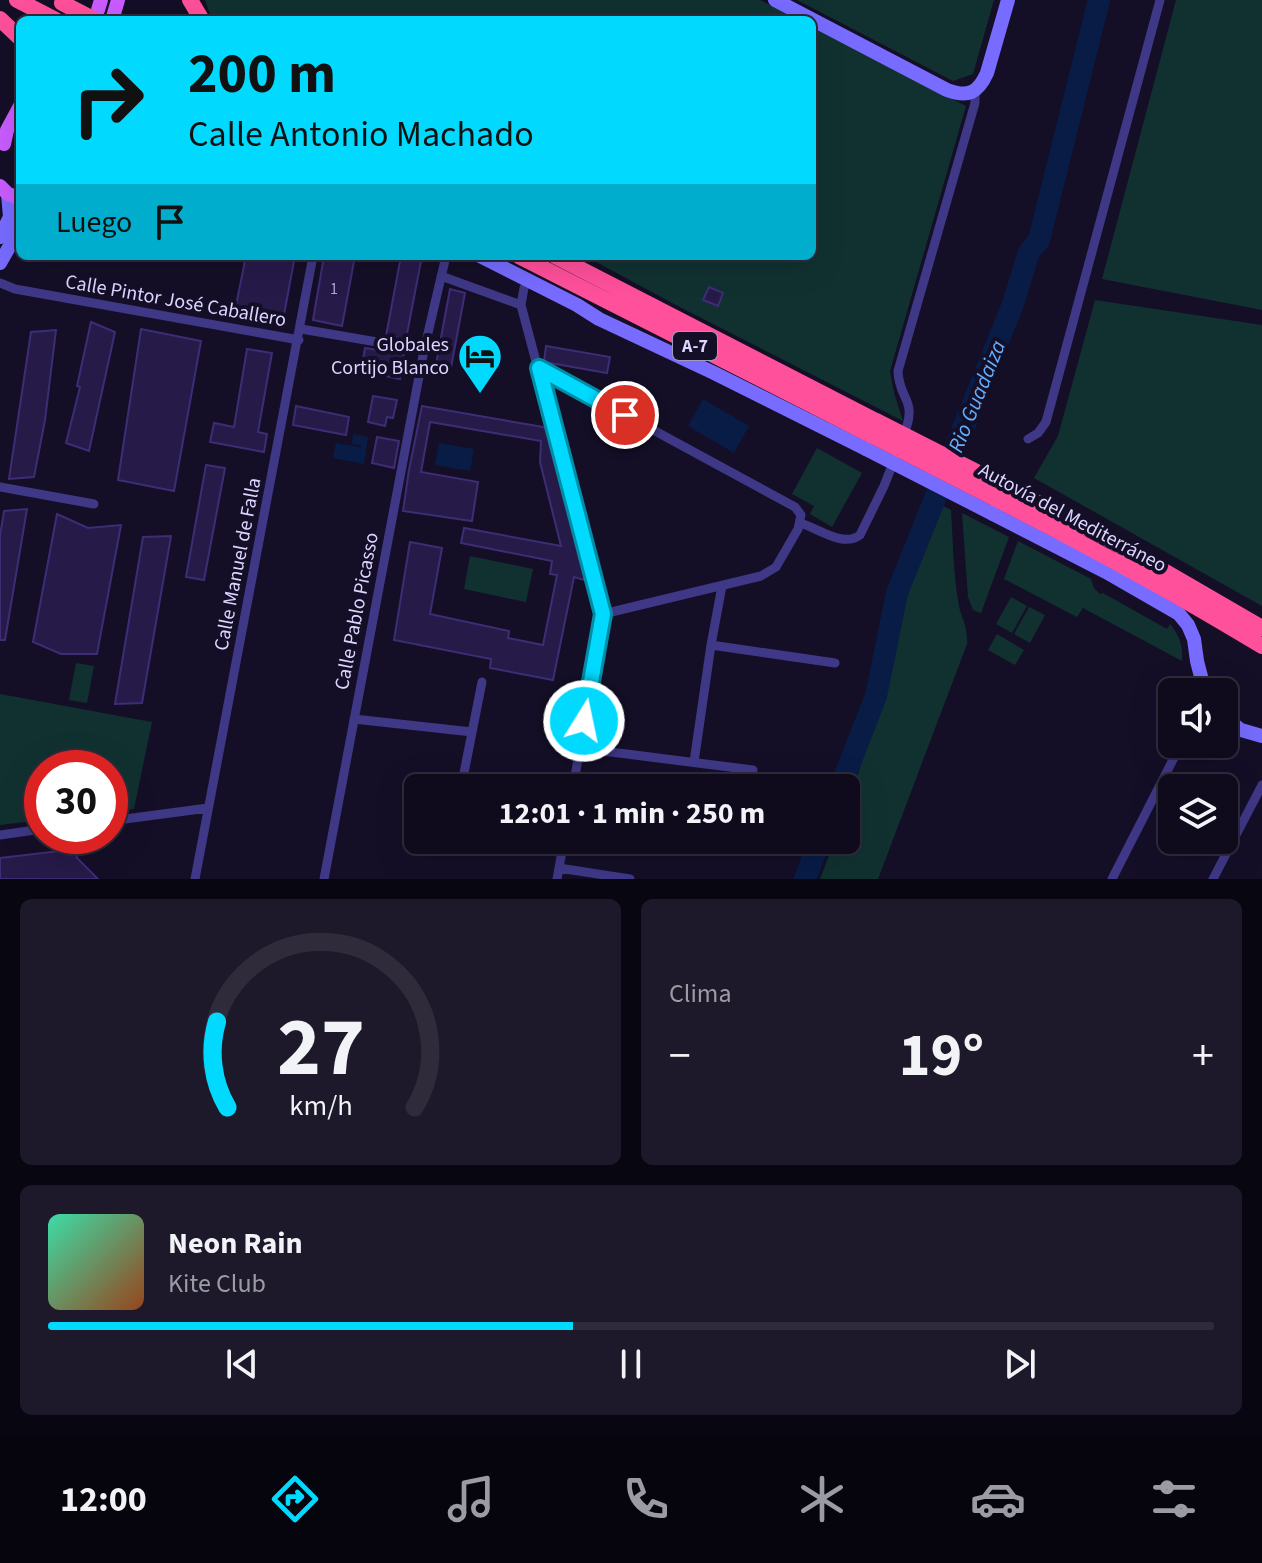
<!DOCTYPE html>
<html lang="es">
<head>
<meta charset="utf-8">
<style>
  :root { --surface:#0f0b1d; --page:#1d192a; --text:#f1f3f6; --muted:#9b9ba4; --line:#2f2b3b; --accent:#01d9ff }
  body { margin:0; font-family:"Source Sans 3",sans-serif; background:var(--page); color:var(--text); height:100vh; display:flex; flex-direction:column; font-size:30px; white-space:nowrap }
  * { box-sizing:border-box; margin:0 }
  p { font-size:26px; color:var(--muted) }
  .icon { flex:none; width:44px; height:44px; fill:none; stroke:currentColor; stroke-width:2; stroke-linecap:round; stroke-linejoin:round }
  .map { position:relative; height:879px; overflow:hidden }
  .side { display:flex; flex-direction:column; gap:20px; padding:20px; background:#080610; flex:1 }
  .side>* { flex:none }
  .banner { position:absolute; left:16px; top:16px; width:800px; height:244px; border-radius:12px; box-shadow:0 8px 32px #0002,0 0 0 2px var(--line); background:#01d9ff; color:#111; overflow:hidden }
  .fabs { position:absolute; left:1158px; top:678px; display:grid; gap:16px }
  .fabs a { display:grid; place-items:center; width:80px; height:80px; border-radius:12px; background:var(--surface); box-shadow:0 8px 32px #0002,0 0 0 2px var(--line); font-size:40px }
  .speed { position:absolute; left:24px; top:750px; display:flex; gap:16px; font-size:40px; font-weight:700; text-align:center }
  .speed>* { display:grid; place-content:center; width:104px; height:104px; border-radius:50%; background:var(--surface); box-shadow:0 8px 32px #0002,0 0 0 2px var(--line); line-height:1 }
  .speed .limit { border:12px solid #d22; background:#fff; color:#111 }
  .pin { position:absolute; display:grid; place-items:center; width:68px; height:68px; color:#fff; margin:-34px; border:4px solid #fff; border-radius:50%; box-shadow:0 2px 8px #0007 }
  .me { position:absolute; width:88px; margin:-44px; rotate:10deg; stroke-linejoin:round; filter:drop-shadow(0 0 6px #0008) }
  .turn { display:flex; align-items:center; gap:28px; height:168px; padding:0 40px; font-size:36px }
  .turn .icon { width:104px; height:104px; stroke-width:2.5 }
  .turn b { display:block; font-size:56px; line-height:68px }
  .then { display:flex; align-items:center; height:76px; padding:0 40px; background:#0003; gap:16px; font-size:30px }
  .big { font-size:60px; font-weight:700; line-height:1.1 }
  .side .widget { flex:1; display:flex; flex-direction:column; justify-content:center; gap:12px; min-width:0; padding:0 28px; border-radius:12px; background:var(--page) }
  .side .dial { align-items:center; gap:0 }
  .dial svg { height:208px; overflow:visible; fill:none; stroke:var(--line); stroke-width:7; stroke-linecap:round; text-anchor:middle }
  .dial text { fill:var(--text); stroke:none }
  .song { display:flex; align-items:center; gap:24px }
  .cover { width:96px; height:96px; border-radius:12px; background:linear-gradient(135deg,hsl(160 70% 55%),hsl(20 70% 35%)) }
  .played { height:8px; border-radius:4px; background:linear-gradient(90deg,var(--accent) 45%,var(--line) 45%) }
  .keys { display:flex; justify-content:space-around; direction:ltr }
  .heat { display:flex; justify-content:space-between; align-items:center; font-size:44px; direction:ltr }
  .side .tiles { flex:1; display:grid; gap:20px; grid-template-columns:1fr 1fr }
  .widget:last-child { grid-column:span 2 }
  .trip { position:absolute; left:404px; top:774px; width:456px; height:80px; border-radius:12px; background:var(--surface); box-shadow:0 8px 32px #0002,0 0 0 2px var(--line); font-weight:700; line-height:80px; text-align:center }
  .dock { display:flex; height:128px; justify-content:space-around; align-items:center; background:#06040c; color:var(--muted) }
  .dock .icon { width:56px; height:56px }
  .dock .active { color:var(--accent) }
  .dock b { font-size:36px; color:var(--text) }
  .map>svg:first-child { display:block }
  .green { fill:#113131 }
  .water { fill:#091c46 }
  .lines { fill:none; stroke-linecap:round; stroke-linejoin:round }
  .river { stroke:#091c46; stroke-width:22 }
  .building { fill:#261a49; stroke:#3e2c75; stroke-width:2 }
  .street { stroke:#3f3887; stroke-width:9 }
  .secondary { stroke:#776cff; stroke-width:14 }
  .primary { stroke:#ca5cff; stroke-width:14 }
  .highway { stroke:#ff509b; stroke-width:16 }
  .secondary-bridge { stroke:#776cff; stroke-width:14 }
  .highway-bridge { stroke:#ff509b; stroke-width:16 }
  .route-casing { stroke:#018da6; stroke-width:20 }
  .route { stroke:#01d9ff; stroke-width:14 }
  .labels { text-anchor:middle; stroke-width:8; stroke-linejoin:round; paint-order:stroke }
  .number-label { font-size:16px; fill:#aea6d2 }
  .shield { fill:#140f27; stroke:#a09abe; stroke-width:2 }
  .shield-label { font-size:18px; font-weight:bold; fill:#dcd5ff }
  .street-label { font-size:20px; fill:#dcd5ff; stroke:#140f27 }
  .poi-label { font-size:20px; fill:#dcd5ff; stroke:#140f27; text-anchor:end }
  .water-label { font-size:22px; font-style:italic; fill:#63afff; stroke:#140f27 }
</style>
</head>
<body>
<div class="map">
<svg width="1262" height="879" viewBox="0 0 1262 879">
  <rect width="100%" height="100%" fill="#140f27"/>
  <!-- green -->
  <path class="green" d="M205,0h555l39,20h-583l-6,-6z
    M797,0h197l-21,74 -20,7z
    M1176,0h86v310l-160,-31z
    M812,27l154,79 -76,265 4,22 9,28 -229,-117 -89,-48h227z
    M1095,300l167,25v281l-228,-128 24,-42z
    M817,448l45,25 -30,54 -22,-13 4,-8 -22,-12z
    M939,504l12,6c2,30 2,60 7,90 2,18 10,23 9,44l-89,235h-58l15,-39h11v-29l33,-102 12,-70 16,-58z
    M962,513l47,24 -28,76 -8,-3 -5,-13z
    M1018,541l73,38 3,9 6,6 3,-1 64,36 3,-5c10,12 13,22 12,37l-99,-53 -6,9 -73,-38z
    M470,556l63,13 -7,33 -62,-13z
    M1011,597l16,9 -15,27 -16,-9z
    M1029,607l16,8 -15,28 -16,-9z
    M997,634l27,16 -9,15 -27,-15z
    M76,663l18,3 -7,37 -18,-3z
    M0,694l152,28 -18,87 -24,3v-44h-68v52l-42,5z"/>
  <!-- water -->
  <path class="water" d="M703,399l46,27 -15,27 -46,-27z
    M353,434l15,3 -4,27 -31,-6 3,-15 25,4v-2l-9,-1z
    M439,443l35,6 -4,22 -35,-6z"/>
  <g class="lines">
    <!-- river -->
    <path class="river" d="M840,788l36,-92 21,-103 116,-289 16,-52 10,-12 60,-240
      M805,879l15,-39"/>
  </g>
  <!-- building -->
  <path class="building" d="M246,256h49l-12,64 -48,-10z
    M324,256h31l-13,70 -29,-6z
    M401,256h21l-16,83 -20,-3z
    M709,287l14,6 -5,13 -15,-6z
    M450,289l15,4 -15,80 -15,-3z
    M91,322l24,10 -26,119 -23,-8 14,-56 -3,-1z
    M141,329l60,12 -27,150 -56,-11z
    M56,330l-11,90 -11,57 -25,2 22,-147z
    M546,346l64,11 -3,16 -63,-11z
    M365,348l39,6 -4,25 -39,-8z
    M247,349l25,4 -14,79 9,2 -3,18 -54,-10 4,-19 20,4z
    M373,396l24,4 -4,18 -6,-1 -2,9 -17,-4z
    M296,406l53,11 -3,18 -53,-10z
    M422,406l121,21 3,2 39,146 -1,5 -10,-3 -21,103 -63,-12 1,-9 -97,-19 16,-98 32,6 -12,66 79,17 -1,7 35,7 14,-70 -7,-1 2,-13 -91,-18 3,-15 97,18 -21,-84 1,-21 -111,-19 -9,50 57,10 -6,39 -69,-10 6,-41z
    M377,437l22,4 -5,27 -22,-5z
    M206,465l19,3 -21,112 -18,-3z
    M27,509l-22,131h-5v-104l4,-25z
    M57,514l31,14 33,-3 -24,129h-36l-28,-12z
    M171,536l-29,167 -27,1 28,-167z
    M76,849l1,9 21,21h-98v-21z"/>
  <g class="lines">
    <!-- street -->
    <path class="street" d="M441,276l80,29
      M528,280l-4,8 -3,17 82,309 -30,174
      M0,283l15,6 284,51
      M301,329l123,21
      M539,368l256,139 6,8 -3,14 -22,38 -15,9 -158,38
      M903,437c16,-39 -4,-35 -5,-66l77,-268v-12
      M1028,439l10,-6 8,-11 114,-422
      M0,487l94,17
      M800,523c18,5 43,25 60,12l24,-49 11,-28
      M711,645l124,18
      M354,719l118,13
      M579,748l174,22
      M694,762l17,-117 11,-59
      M1160,787c10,-9 19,-4 30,1
      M461,788l21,-106
      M1224,805l11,11 3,15
      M110,821l98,-13
      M0,835l42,-6
      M559,868l71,11
      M195,879l118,-623
      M324,879l100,-529 22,-94
      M557,879l7,-39
      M1112,879l69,-135
      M1213,879l49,-94"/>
    <!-- secondary -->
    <path class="secondary" d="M775,0l172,90c21,8 31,3 40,-17l21,-73
      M0,237l10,-20 -2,-23
      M480,256l97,49 22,14 115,54 152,76
      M0,263l20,-35
      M993,514l113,58 73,42 9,11 6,14 3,22 8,31
      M1224,717l17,13 21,6"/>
    <!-- primary -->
    <path class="primary" d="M98,10l3,-10
      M113,17l5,-17
      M4,144l3,-14 13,-24
      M0,186l8,8 12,4"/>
    <!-- highway -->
    <path class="highway" d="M17,0l39,20
      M190,0l12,20
      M0,19l20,19
      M519,256l352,179
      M555,256l321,165
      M1000,484l105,53 157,91
      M996,499c91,46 179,94 266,147"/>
    <!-- secondary-bridge -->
    <path class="secondary-bridge" d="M866,449l127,65"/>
    <!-- highway-bridge -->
    <path class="highway-bridge" d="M62,3l33,17
      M876,421l124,63
      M871,435l125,64"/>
  </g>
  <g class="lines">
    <!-- route casing -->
    <g class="route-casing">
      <path id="route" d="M584,721l19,-107 -64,-246 86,47"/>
    </g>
    <!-- route -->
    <use href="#route" class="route"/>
  </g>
  <!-- icons -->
  <defs>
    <g id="hotel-pin" transform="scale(2.3)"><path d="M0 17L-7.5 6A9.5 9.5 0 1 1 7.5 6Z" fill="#01d9ff" stroke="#140f27"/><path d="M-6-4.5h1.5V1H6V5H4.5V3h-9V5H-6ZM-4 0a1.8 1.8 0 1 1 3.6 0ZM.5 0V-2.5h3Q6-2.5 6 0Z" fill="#111"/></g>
  </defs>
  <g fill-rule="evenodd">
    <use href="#hotel-pin" x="480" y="356"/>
  </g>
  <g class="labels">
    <!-- number labels -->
    <g class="number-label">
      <text x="334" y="294">1</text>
    </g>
    <!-- shield labels -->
    <rect class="shield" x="673" y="332" width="44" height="28" rx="6"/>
    <g class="shield-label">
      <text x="695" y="352">A-7</text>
    </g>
    <!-- street labels -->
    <g class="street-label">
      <text transform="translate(176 300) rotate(10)" y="7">Calle Pintor José Caballero</text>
      <text transform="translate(1073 517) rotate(28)" y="7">Autovía del Mediterráneo</text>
      <text transform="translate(237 564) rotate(-79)" y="7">Calle Manuel de Falla</text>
      <text transform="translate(356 611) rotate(-79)" y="7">Calle Pablo Picasso</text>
    </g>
    <!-- poi labels -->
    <g class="poi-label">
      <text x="449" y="351">Globales<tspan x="449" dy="23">Cortijo Blanco</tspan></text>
    </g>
    <!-- water labels -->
    <g class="water-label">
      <text transform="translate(976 396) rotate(-68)" y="8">Rio Guadaiza</text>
    </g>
  </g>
</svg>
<div class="fabs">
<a><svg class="icon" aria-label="sound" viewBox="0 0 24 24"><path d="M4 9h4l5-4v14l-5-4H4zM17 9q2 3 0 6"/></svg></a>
<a><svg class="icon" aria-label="layers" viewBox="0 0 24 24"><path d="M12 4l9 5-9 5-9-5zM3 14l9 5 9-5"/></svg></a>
</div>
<div class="speed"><div class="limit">30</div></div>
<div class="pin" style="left:625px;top:415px;background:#d93025"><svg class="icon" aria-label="arrive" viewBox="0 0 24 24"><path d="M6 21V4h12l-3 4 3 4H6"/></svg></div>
<svg class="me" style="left:584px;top:721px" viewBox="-20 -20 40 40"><circle r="17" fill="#01d9ff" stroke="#fff" stroke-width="3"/><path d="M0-11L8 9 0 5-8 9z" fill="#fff"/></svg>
<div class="trip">12:01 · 1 min · 250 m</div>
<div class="banner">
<div class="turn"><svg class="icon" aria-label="right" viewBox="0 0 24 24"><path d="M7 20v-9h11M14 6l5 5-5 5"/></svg><div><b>200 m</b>Calle Antonio Machado</div></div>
<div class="then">Luego<svg class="icon" aria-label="arrive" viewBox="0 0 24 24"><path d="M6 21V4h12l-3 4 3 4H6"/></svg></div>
</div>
</div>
<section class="side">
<div class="tiles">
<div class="widget dial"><svg viewBox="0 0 100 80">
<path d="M14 69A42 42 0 1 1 86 69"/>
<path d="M14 69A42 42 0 0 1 10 36" stroke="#01d9ff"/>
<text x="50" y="56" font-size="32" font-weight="700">27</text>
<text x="50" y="72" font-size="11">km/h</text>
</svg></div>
<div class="widget"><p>Clima</p>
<div class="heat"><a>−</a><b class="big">19°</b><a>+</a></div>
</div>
<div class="widget">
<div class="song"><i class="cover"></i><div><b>Neon Rain</b><p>Kite Club</p></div></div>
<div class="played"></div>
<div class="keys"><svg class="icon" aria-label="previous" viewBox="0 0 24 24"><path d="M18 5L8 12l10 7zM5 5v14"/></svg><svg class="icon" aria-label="pause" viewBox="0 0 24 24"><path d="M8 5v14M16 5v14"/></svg><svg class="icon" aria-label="next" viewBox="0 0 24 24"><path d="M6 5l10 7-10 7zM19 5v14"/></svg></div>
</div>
</div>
</section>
<nav class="dock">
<b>12:00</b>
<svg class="icon active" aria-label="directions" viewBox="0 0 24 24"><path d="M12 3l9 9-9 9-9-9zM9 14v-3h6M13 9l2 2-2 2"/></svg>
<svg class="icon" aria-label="music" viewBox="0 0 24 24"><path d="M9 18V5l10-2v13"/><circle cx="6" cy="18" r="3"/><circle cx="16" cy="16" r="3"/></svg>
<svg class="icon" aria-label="phone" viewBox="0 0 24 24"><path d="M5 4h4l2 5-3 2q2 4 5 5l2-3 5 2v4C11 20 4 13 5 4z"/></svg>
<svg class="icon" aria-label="climate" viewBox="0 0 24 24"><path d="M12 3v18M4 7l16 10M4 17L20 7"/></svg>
<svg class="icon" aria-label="car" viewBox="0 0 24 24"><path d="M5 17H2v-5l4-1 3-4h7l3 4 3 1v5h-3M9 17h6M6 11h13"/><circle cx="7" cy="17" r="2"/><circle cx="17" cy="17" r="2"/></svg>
<svg class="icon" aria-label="filters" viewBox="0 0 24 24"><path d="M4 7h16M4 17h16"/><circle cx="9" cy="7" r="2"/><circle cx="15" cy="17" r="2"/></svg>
</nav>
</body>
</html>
